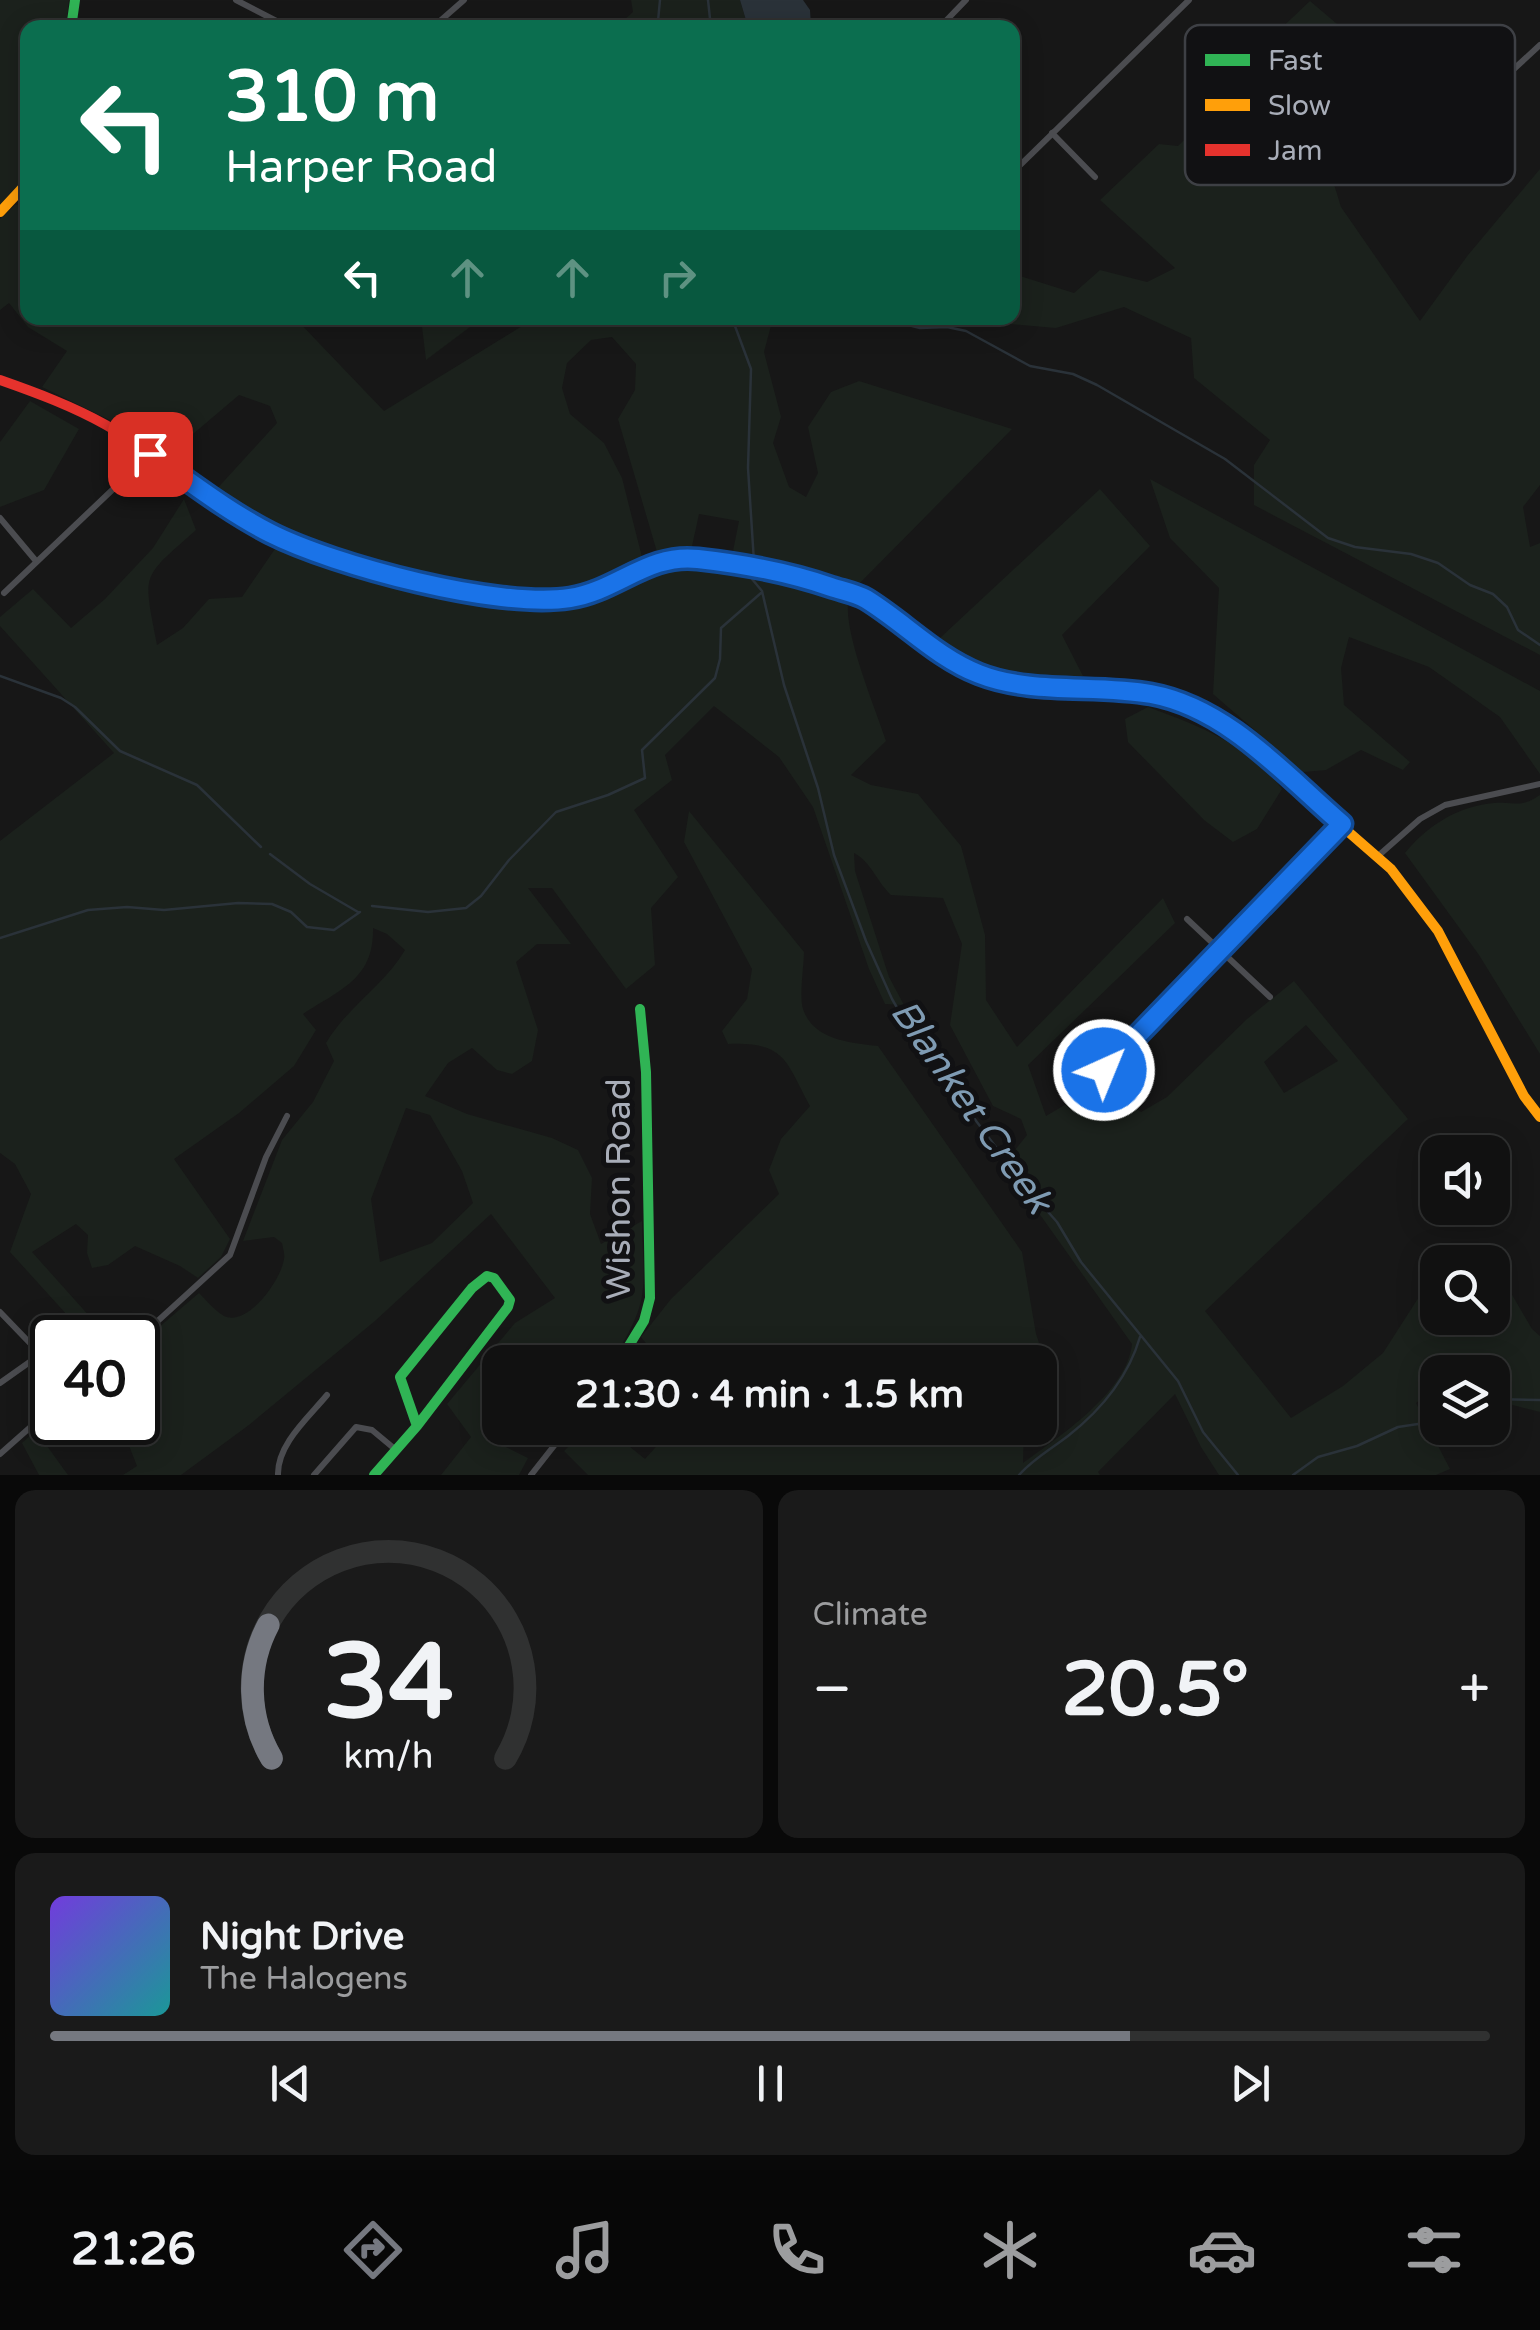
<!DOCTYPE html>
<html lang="en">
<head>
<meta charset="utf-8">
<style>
  :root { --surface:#111; --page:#1a1a1a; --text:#f1f3f6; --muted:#9c9d9f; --line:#303131; --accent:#757880 }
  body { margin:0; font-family:"Varela Round",sans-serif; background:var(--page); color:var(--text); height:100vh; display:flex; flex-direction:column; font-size:38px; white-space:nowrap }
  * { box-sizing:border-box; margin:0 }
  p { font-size:32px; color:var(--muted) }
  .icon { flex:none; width:55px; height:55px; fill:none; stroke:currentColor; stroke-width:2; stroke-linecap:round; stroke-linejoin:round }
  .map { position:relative; height:1475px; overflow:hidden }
  .side { display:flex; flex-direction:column; gap:15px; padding:15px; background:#090909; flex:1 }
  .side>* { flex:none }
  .banner { position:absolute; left:20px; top:20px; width:1000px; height:305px; border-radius:20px; box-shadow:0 5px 25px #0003,0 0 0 2px var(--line); background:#0b6e4f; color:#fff; overflow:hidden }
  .controls { position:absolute; left:1420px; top:1135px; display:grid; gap:20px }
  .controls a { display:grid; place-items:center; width:90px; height:90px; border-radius:20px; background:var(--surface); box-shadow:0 5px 25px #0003,0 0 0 2px var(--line); font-size:50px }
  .speed { position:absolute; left:30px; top:1315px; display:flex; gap:20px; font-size:50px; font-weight:700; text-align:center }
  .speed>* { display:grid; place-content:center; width:130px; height:130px; border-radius:50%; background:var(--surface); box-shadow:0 5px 25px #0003,0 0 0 2px var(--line); line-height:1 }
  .speed .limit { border:5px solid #111; border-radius:15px; background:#fff; color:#111 }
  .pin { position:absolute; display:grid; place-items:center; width:85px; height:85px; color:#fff; margin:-42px; border-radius:20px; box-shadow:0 5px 15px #0006 }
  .me { position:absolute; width:110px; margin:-55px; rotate:44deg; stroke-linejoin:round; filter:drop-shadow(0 0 8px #0008) }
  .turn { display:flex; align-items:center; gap:35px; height:210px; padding:0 40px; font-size:45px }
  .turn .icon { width:130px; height:130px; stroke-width:2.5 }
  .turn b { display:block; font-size:70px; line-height:85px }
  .lanes { display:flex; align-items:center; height:95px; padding:0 40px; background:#0003; justify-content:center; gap:50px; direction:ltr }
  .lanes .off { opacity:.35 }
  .big { font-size:75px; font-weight:800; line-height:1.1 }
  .side .card { flex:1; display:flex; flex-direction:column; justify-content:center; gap:15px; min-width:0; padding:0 35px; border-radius:20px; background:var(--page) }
  .side .dial { align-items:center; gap:0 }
  .dial svg { height:260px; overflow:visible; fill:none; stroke:var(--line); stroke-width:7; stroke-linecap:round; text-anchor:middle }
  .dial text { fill:var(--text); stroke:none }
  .song { display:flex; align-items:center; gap:30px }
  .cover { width:120px; height:120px; border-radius:15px; background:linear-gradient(135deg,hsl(260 70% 55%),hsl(180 70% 35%)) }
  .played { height:10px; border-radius:5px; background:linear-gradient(90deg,var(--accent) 75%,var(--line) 75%) }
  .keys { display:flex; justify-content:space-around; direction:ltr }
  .heat { display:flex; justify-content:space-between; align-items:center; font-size:55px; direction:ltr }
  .side .tiles { flex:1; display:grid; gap:15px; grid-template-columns:1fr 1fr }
  .card:last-child { grid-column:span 2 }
  .trip { position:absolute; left:482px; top:1345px; width:575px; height:100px; border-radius:20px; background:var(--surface); box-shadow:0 5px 25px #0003,0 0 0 2px var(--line); font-weight:800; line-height:100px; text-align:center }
  .tab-bar { display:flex; height:160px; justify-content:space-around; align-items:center; background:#070707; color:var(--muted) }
  .tab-bar .icon { width:70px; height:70px }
  .tab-bar .current { color:var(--accent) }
  .tab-bar b { font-size:45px; color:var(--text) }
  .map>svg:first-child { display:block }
  .green { fill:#1b211c; fill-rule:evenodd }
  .water { fill:#2a3239 }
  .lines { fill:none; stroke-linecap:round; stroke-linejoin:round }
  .stream { stroke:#2a3239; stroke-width:2.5 }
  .street { stroke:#4b4c50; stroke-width:6 }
  .fast { stroke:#30b455; stroke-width:10 }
  .slow { stroke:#ff9f0a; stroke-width:10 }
  .jam { stroke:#e5322d; stroke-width:10 }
  .route-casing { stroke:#114b97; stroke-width:25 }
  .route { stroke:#1a73e8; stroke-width:18 }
  .labels { text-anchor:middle; stroke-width:10; stroke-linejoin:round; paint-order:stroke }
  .street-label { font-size:35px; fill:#a8adb8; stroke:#111113 }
  .water-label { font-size:38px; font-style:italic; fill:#7f9bb3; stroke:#111113 }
  .key { fill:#111113; stroke:#3e4045; stroke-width:2.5 }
  .key-label { font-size:28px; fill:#a8adb8 }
</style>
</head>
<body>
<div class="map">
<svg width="1540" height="1475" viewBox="0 0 1540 1475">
  <rect width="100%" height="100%" fill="#171717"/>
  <!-- green -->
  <path class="green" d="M0,0h69l-3,27 -38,1 -1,148 -27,31z
    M631,0h109l8,27 -133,1 18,-16z
    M1310,1l67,57 -5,31 -49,59 18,59 79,114 48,-66 72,-86v316l-17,22 7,40 10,-4v112l-286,-150v-40l16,-25 -76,-62 -3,-40 -67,-31 -68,21 -115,-10h71l1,-35 7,-7 54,17 26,-23 47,12 28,-14 -75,-68 59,-56 19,2 32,-31 -9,-11z
    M27,203l1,115h267l89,93 151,-93h238l-9,34 17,65 -8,26 16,44 17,10 12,-24 -10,-46 23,-35 28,-11 153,48 -157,159c-40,-17 -82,-20 -123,-32l7,-35 -40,-7 -8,37 -34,1 -39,-133 17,-29 1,-26 -24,-27 -21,3 -24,23 -5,25 8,26 34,29 18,35 20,79 -41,24 -37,14 -86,-9 -78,-14 -87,-26 -31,-13 -68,-41 63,-69 -7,-17 -31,-11 -66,56 -131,-64 25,-36 -39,-24 -19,-24 -9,7v-91l15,-14z
    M421,318h61l-56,42z
    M30,401l49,28 -35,61 -44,17v-65z
    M1150,479l390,212v83l-40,-57 -71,-50 -80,-30 -8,31 3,37 66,57 -7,8 -42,-20 -35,20 -23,2 -90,-78 6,-106 -49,-50z
    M1100,489l50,57 -88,89 21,41c-57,0 -98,1 -143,-38z
    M184,499l12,31c-56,50 -53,41 -39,115l26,-17 26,-29 33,-2 35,-51 70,28 114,25 58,8 33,2 43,-10 38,-22 31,-12 70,9 115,25c-8,28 27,111 37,142l-35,34 20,10 47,9 43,52 24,89 1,65 31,47 146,-149 12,25 -147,142 18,51 56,-33 39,29 26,-15 80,-78 47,-38 114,138 -203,192 86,107 52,-32 40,-33 43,-67 11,-3 1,35h54l1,-31 18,6 21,36 8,7v76l-47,-12 -1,-28h-54l-1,14 -21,17 34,66 -14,6h-217l-18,-28 -26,-53 -77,78 2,3h-512l-24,-24 24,-23h28l4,11 25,20 28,-31h351l-1,35c37,-27 104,-71 109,-119l-128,-180 23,-29 -6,-16 -28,-13 -43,-81 12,-81 -19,-46 -52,-3c-14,-13 -20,-33 -37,-42l1,18 34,106 15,28 -19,-1 -16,-35 -56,-162 -34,-50 -65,-51 -49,49 7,25 -38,30 44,67 -27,31 4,57 -29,24 -74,-101h-24l43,56h-34l-21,18 22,68 -6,31 -20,13 -15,-4 -25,-22 -24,15 -23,33 42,18 85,24 26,12 14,28 -2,36 11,30 41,-23c1,65 10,78 -28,136l-4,5h-110v34l-16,22 12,24 32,16 -9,17h-78l30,-38 -24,-33 68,-81 40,-25 -64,-84 -116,107 -126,104 -68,50h-58l14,-9 -17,-43 18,-1v-77l61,-52c7,7 16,18 25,23 24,11 57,-36 60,-57 1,-5 -1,-10 -2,-16l-8,-6 -31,4 39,-101 31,-38 21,-41 -8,-18c21,-36 58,-57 79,-93l-18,-16 -14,-6c1,51 -32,61 -70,86l13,16 -22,36 -55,47 -65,46 56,80 -9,18 -23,21 -18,-12 -45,-20 -27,19 -16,3 -5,-15 1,-18 -12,-11 -44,28 76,85h-21l-77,-85 21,-58 -16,-30 -15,-11v-312l114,-88 -114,-127v-9l33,-28 38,39 34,-29 48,-51zM1306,1025l32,36 -54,32 -20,-31zM406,1108l24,7 32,56 11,32 -41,40 -52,19 -9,-63z
    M1148,707c49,18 102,38 134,82l-25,40 -24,13 -29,-22 -76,-78 -3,-23z
    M1540,795v259l-61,-99 -74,-102c22,-27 53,-47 89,-50 23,-2 25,6 46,-8z
    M689,811l115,141c0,13 -5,45 -1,57 10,31 48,34 75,37l144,206 14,82 20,58 -16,6v-36h-379l-20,-25 30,-38 108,-105 -10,-24 12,-31 29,-33c-25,-46 -24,-64 -82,-62l-6,-13 25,-32 5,-30 -68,-127z
    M52,1415v7l16,1 2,4 -23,19 21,29h-29l-17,-32z"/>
  <!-- water -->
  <path class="water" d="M740,0h63l7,10 1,17h-63z"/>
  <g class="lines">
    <!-- stream -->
    <path class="stream" d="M708,0l3,28
      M652,28l6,-7 2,-21
      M732,318l19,51 -3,99 6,94
      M908,318l4,8 8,2 27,-1 19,4 64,35 43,8 24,11 128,74 103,79 27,9 56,7 27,9 32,22 23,9 14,13 11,23 22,15
      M752,579l10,12 22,94 34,103 16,67 32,86 26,58 17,29 46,65 71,94 31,35 24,40 97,119 25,51 35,43
      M0,676l61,22 14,9 45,44 77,34 64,62
      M270,854l40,30 48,28
      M372,906l56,6 38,-4 15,-12 28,-36 47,-48 52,-17 37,-17 -3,-28 73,-72 5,-19 1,-31 40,-35
      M0,938l88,-28 39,-3 37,3 74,-7 34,1 19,8 16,15 27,3 26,-18
      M1492,1399l48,1
      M1019,1475c14,-16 32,-26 49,-39 33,-26 60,-58 72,-99
      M1293,1475l25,-18 39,-11 41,-19 40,-6"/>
    <!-- street -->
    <path class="street" d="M236,0l54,28
      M432,28l32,-28
      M939,28l27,-28
      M1052,133l43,44
      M1012,173l177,-173
      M1391,182l149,-137
      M0,518l36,43
      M4,593l146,-139
      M1378,856l42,-37 25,-14 95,-21
      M1187,919l83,78
      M0,1312l52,54
      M138,1339l92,-84 36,-98 21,-41
      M0,1383l41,-29
      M0,1454l52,-46
      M278,1475c-1,-31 31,-58 49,-80
      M314,1475l42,-48 16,3 24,20
      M531,1475l37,-47"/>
    <!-- fast -->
    <path class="fast" d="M71,28l4,-28
      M501,597l31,3 43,-3 72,-30 30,-9 57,5 75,15 44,15 99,67 30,15 46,10 111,7
      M619,1362l25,-41 6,-23 -4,-226 -6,-63
      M374,1475l43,-49 91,-119 2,-7 -16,-22 -7,-2 -15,12 -72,89 17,49"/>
    <!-- slow -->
    <path class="slow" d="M0,212l28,-30
      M1139,692l49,13 47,28 156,136 47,62 86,165 16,21"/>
    <!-- jam -->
    <path class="jam" d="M0,380c37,13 72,26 106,45 55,32 104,75 160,105 70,39 156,57 235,67
      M1105,1070l237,-245"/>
  </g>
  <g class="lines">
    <!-- route casing -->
    <g class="route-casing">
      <path id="route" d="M150,454c39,27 77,57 120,79 65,33 228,76 300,65 47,-7 78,-45 128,-39 45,5 90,13 133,28 12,4 24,6 35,12 39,24 70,58 113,75 53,21 117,10 172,20 77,14 135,82 191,130l-238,246"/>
    </g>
    <!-- route -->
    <use href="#route" class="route"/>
  </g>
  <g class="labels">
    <!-- street labels -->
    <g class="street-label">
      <text transform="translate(618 1189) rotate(-90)" y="12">Wishon Road</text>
    </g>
    <!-- water labels -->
    <g class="water-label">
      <text transform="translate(972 1106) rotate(55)" y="13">Blanket Creek</text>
    </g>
  </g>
  <!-- legend -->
  <rect x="1185" y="25" width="330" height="160" rx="15" class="key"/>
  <rect x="1205" y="54" width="45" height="12" fill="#30b455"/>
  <rect x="1205" y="99" width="45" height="12" fill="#ff9f0a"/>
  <rect x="1205" y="144" width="45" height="12" fill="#e5322d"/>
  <g class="key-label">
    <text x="1268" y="70">Fast</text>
    <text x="1268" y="115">Slow</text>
    <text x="1268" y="160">Jam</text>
  </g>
</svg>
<div class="controls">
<a><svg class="icon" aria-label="sound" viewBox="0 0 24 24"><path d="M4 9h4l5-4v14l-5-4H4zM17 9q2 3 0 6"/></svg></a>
<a><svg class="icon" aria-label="search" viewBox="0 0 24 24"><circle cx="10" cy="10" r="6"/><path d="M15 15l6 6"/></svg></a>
<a><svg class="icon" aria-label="layers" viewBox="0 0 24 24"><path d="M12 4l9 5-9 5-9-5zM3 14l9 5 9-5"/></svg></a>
</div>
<div class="speed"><div class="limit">40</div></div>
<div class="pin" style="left:150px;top:454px;background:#d93025"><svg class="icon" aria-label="arrive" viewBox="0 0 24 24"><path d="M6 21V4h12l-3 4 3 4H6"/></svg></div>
<svg class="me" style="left:1104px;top:1070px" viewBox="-20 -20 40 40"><circle r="17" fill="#1a73e8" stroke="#fff" stroke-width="3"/><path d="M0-11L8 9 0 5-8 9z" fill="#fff"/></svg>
<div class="trip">21:30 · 4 min · 1.5 km</div>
<div class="banner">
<div class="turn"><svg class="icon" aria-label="left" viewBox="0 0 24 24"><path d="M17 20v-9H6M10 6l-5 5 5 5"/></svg><div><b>310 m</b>Harper Road</div></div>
<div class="lanes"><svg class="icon" aria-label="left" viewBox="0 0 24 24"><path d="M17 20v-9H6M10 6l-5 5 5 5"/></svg><svg class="icon off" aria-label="ahead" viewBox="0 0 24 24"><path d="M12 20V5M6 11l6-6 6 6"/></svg><svg class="icon off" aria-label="ahead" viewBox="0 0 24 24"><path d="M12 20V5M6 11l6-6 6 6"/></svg><svg class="icon off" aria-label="right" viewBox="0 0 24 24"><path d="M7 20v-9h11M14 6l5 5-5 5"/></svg></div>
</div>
</div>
<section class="side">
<div class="tiles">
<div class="card dial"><svg viewBox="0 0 100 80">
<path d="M14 69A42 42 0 1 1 86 69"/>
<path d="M14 69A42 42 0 0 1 13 28" stroke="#757880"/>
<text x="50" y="56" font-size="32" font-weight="700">34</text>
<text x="50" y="72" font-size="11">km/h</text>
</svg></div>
<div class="card"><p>Climate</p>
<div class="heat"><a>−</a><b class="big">20.5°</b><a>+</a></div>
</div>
<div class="card">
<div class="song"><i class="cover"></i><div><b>Night Drive</b><p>The Halogens</p></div></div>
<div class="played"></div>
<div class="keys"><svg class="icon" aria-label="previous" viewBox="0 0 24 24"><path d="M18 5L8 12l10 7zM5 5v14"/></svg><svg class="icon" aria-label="pause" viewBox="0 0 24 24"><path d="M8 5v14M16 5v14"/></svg><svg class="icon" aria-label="next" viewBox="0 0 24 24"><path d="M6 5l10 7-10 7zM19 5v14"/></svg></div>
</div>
</div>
</section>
<nav class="tab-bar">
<b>21:26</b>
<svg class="icon current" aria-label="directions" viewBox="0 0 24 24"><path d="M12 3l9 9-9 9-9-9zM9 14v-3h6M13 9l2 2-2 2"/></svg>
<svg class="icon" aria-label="music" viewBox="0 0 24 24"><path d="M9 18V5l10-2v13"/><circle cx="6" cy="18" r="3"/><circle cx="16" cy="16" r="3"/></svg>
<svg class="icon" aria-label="phone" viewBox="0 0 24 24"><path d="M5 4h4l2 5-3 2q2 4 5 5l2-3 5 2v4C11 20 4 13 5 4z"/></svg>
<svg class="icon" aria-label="climate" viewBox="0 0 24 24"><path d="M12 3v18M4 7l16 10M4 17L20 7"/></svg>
<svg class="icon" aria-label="car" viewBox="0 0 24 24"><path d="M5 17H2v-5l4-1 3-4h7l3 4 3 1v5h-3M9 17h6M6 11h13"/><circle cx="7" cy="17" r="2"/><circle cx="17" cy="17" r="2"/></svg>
<svg class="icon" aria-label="filters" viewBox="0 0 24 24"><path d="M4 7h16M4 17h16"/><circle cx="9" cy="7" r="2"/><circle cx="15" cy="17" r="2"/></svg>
</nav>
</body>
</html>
